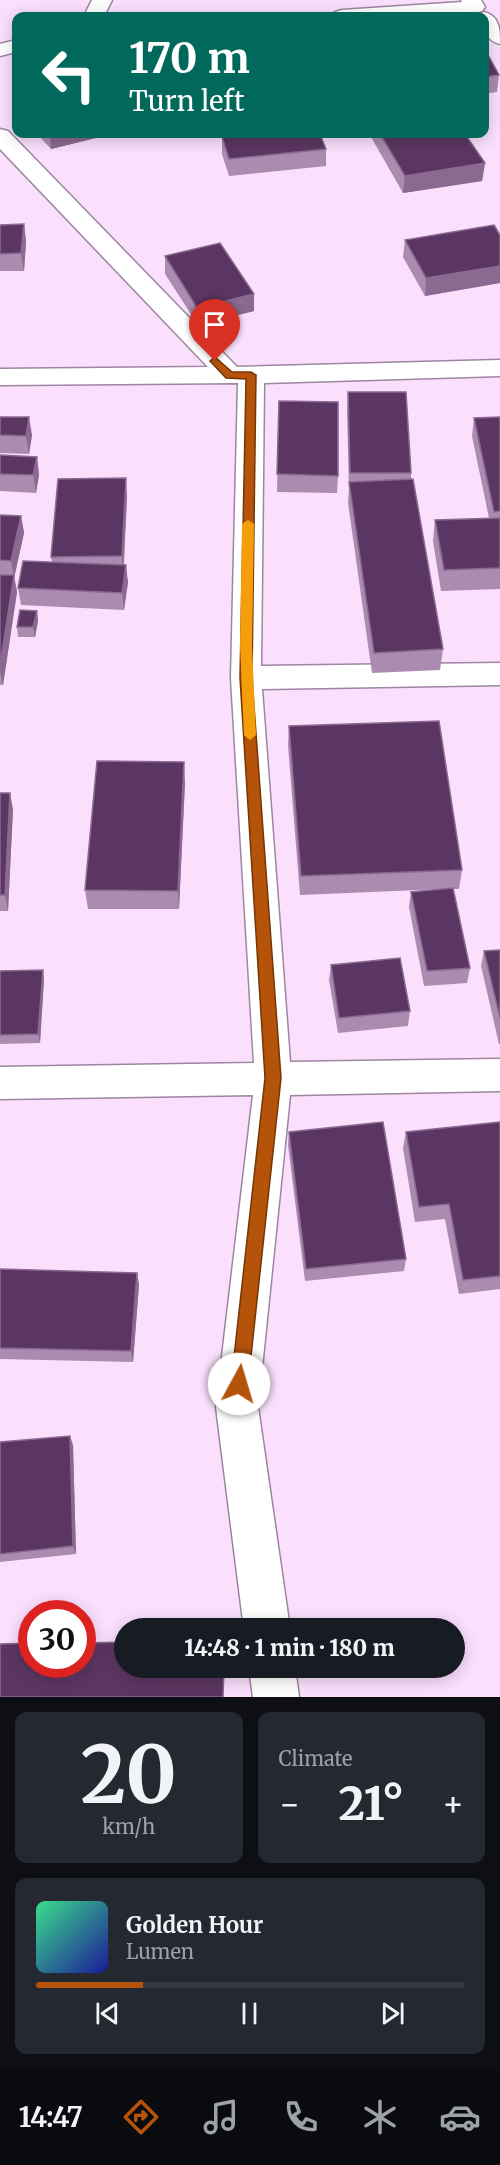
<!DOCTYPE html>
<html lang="en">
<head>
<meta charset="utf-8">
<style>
  :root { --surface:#171b24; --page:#242831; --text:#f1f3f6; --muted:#9ea1a6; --line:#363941; --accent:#b45309 }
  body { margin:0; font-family:Merriweather,serif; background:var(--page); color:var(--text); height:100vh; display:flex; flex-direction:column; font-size:22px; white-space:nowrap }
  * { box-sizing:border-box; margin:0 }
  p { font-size:20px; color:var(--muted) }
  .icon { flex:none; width:33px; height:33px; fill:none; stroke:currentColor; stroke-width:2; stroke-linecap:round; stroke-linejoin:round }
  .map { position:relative; height:1697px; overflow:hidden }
  .details { display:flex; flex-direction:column; gap:15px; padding:15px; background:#0d0f14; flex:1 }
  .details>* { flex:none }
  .guide { position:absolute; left:12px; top:12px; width:477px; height:126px; border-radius:12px; box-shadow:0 3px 15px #0003; background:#00695c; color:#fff; overflow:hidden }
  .speed { position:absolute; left:18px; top:1600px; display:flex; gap:12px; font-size:30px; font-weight:700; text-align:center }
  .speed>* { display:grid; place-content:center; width:78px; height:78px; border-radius:50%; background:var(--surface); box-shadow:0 3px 15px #0003; line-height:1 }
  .speed .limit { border:9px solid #d22; background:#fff; color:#111 }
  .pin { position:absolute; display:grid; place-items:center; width:51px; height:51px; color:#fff; margin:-62px -26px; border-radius:50% 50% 50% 0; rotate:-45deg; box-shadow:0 0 6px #0007 }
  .pin .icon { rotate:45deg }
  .me { position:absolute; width:66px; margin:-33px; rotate:6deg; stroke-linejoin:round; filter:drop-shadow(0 0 4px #0008) }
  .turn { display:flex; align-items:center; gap:21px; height:126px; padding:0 18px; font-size:27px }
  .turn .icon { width:78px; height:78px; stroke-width:2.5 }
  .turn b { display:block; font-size:42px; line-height:51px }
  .big { font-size:45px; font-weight:800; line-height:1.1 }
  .details .widget { flex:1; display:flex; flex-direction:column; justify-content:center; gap:9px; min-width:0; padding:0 21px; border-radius:12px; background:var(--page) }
  .details .dial { align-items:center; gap:0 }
  .dial b { font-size:78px; line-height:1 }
  .song { display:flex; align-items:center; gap:18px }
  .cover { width:72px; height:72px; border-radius:9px; background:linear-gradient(135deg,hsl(150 70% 55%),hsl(240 70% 35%)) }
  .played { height:6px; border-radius:3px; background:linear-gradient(90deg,var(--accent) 25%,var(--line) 25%) }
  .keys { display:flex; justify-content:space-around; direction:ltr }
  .heat { display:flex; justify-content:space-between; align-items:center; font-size:33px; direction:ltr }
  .details .tiles { flex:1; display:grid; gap:15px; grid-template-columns:1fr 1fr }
  .widget:last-child { grid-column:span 2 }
  .trip { position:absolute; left:114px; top:1618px; width:351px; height:60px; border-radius:30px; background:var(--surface); box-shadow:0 3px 15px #0003; font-weight:800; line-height:60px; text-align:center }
  .tabs { display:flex; height:96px; justify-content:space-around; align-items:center; background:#090b0e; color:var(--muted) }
  .tabs .icon { width:42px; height:42px }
  .tabs .active { color:var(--accent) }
  .tabs b { font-size:27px; color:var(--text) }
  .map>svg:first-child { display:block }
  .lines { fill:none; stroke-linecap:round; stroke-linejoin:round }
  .street-casing { stroke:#9c86a0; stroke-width:3 }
  .street { fill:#fff; fill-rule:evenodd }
  .wall { fill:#ab8bb0 }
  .shaded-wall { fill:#8b6990 }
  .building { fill:#5c3662; stroke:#8b6990; stroke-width:1.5 }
  .route { fill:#b45309; stroke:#753606; stroke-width:1.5 }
  .slow { fill:#f59e0b }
</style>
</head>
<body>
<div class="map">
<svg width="500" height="1697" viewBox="0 0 500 1697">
  <rect width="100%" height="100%" fill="#fae0fd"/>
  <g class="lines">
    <!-- street casing -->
    <g class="street-casing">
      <path id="street" d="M92,0h20l-8,16h-20z
        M461,0h20l4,7 -3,4 -7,2 -52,3h-91l3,-4 7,-2 120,-8z
        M484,12c16,4 16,18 16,32 -15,-4 -16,-14 -16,-28h-9z
        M16,40v12l-16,4v-12z
        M0,129l8,2 229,236 263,-7v16l-236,7 -3,283 239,-3v22l-238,4 28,373 210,-3v32l-210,4 -32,312 32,222h-46l-28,-222 37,-312 -253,4v-32l254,-4 -23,-385 7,-295 -238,2v-16l208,-2 -208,-218z
        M249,1668h46l4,29h-46z"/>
    </g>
    <!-- street -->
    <use href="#street" class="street"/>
  </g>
  <!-- wall -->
  <path class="wall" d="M484,53l15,22 -2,17 -13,2z
    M37,134h67v2l-53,13z
    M371,134h94l20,29 -3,18 -79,12 -32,-56z
    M222,137l104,12v17l-97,10 -7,-22z
    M24,224l2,18 -2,29h-24v-46z
    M500,235v48l-75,13 -22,-39 2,-17z
    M165,256l89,55 -56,14 -33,-51z
    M348,392l63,81v6l32,170 -3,21 -68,3 -24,-170 1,-14 -2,-79z
    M279,401l59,75 -1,17 -60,-1z
    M0,417l32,18 -3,19 -29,-1z
    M500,417v172l-59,2 -8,-50 2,-21 54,-2 -17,-82 2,-18z
    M0,455l37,2 2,18 -3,18 -36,-2z
    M127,496l-3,69 4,17 -4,28 -103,-5 -3,-17 34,-26 -1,-5z
    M0,515l21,1 3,17 -10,45 3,14 -14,93h-3z
    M37,611l1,10 -3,16h-17l-1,-10z
    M289,726l173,144 -3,19h-6l17,79 -3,15 -43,3 -15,-79 2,-15 30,-3 -141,6 -12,-149z
    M185,782l-6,127h-91l-3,-19z
    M0,793l13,16 -5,102h-8z
    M500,950v94h-1l-18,-78 3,-15z
    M331,965l79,46 -2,15 -70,7 -9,-53z
    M0,971l44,8 -4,64 -40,1z
    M500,1122v167l-41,5 -14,-75 -30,3 -12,-74 3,-16z
    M289,1132l117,127 -2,12 -99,10 -17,-136z
    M0,1269l137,4 2,12 -6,77 -133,-3z
    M0,1442l73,3 3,109 -76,8z"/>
  <!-- shaded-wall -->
  <path class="shaded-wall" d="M50,134h54v2l-53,13z
    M485,163l-3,18 -79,12 2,-17z
    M24,224l2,18 -2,29 -3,-18z
    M500,266v17l-75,13 1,-18z
    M254,294v17l-56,14 -1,-17z
    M29,417l3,18 -3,19 -3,-18z
    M37,457l2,18 -3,18 -3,-18z
    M126,478l1,18 -4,77 -1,-17z
    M21,516l3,17 -10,45 -3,-17z
    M126,565l2,17 -4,28 -2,-17z
    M14,575l3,17 -14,93 -3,-14v-6z
    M37,611l1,10 -3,16 -2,-10z
    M184,762l1,20 -6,127 -1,-18z
    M10,793l3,16 -5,102 -3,-16z
    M43,970l1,9 -4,64 -2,-9z
    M137,1273l2,12 -6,77 -2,-11z
    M70,1436l3,9 3,109 -3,-8z"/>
  <!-- building -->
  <path class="building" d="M484,53h3l12,22 -15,2z
    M252,134h68l6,15 -97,10 -7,-22z
    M380,134h85l20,29 -80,13z
    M24,224l-3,29 -21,1v-29z
    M494,225l6,10v31l-74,12 -21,-38z
    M220,243l34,51 -57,14 -32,-52z
    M348,392h58l5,81h-61z
    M279,401l59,1v74l-61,-2z
    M0,417h29l-3,19 -26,-1z
    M500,417v94l-6,1 -20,-94z
    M0,455l37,2 -4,18 -33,-1z
    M126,478l-4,78 -71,1 7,-78z
    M413,479l30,170 -69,4 -25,-171z
    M0,515l21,1 -10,45 -11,-1z
    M500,518v50l-56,2 -9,-50z
    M23,561l103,4 -4,28 -104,-5z
    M0,575h14l-14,90z
    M20,610l17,1 -4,16h-16z
    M439,721l23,149 -161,6 -12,-150z
    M97,761l87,1 -6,129 -93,-1z
    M0,793h10l-5,102h-5z
    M453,888l17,80 -43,3 -16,-79z
    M500,950v68l-16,-67z
    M400,958l10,53 -71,7 -8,-53z
    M43,970l-5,64 -38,1v-64z
    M383,1122l23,137 -100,10 -17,-137z
    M500,1122v154l-37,4 -14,-76 -30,3 -13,-75z
    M0,1269l137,4 -6,78 -131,-3z
    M70,1436l3,110 -73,8v-112z
    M124,1642v26h100l-1,29h-223v-53l32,-1v22h50v-22z"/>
  <!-- route -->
  <path class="route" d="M215,357l17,15h19l5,3 -4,303 29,400 -33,306 -3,6 -6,2 -6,-2 -2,-6 34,-306 -25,-400 6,-299 -20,-1 -16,-17z"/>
  <!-- slow -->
  <path class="slow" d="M248,520l6,4 -2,122 4,89 -6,5 -6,-5 -4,-89 2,-122z"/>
</svg>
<div class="speed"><div class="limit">30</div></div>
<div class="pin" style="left:215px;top:361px;background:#d93025"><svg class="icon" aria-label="arrive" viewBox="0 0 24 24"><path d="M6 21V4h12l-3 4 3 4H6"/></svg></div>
<svg class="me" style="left:239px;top:1384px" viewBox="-20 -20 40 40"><circle r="19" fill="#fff"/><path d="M0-13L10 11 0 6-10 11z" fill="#b45309"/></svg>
<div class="trip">14:48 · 1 min · 180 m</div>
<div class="guide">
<div class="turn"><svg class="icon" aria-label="left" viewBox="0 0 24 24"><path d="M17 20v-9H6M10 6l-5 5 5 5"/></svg><div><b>170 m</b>Turn left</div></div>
</div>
</div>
<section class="details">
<div class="tiles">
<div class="widget dial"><b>20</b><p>km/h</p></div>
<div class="widget"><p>Climate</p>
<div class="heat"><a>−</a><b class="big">21°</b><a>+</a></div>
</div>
<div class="widget">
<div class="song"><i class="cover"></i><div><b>Golden Hour</b><p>Lumen</p></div></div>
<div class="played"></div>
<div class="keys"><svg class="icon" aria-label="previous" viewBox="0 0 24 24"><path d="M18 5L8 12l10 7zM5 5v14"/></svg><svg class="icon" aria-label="pause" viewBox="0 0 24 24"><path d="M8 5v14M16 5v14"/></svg><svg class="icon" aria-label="next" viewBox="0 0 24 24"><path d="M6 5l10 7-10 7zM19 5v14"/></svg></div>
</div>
</div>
</section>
<nav class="tabs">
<b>14:47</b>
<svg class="icon active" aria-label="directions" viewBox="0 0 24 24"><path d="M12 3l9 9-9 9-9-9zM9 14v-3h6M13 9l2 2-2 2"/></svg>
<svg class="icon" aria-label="music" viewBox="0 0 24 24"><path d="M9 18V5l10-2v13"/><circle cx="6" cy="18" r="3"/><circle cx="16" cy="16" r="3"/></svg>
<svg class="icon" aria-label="phone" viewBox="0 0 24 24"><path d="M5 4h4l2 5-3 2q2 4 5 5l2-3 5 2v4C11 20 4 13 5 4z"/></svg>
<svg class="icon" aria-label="climate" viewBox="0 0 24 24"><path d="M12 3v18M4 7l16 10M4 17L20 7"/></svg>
<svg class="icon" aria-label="car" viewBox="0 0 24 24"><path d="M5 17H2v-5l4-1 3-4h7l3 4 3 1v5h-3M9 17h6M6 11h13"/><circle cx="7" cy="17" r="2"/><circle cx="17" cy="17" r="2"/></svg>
</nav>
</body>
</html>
